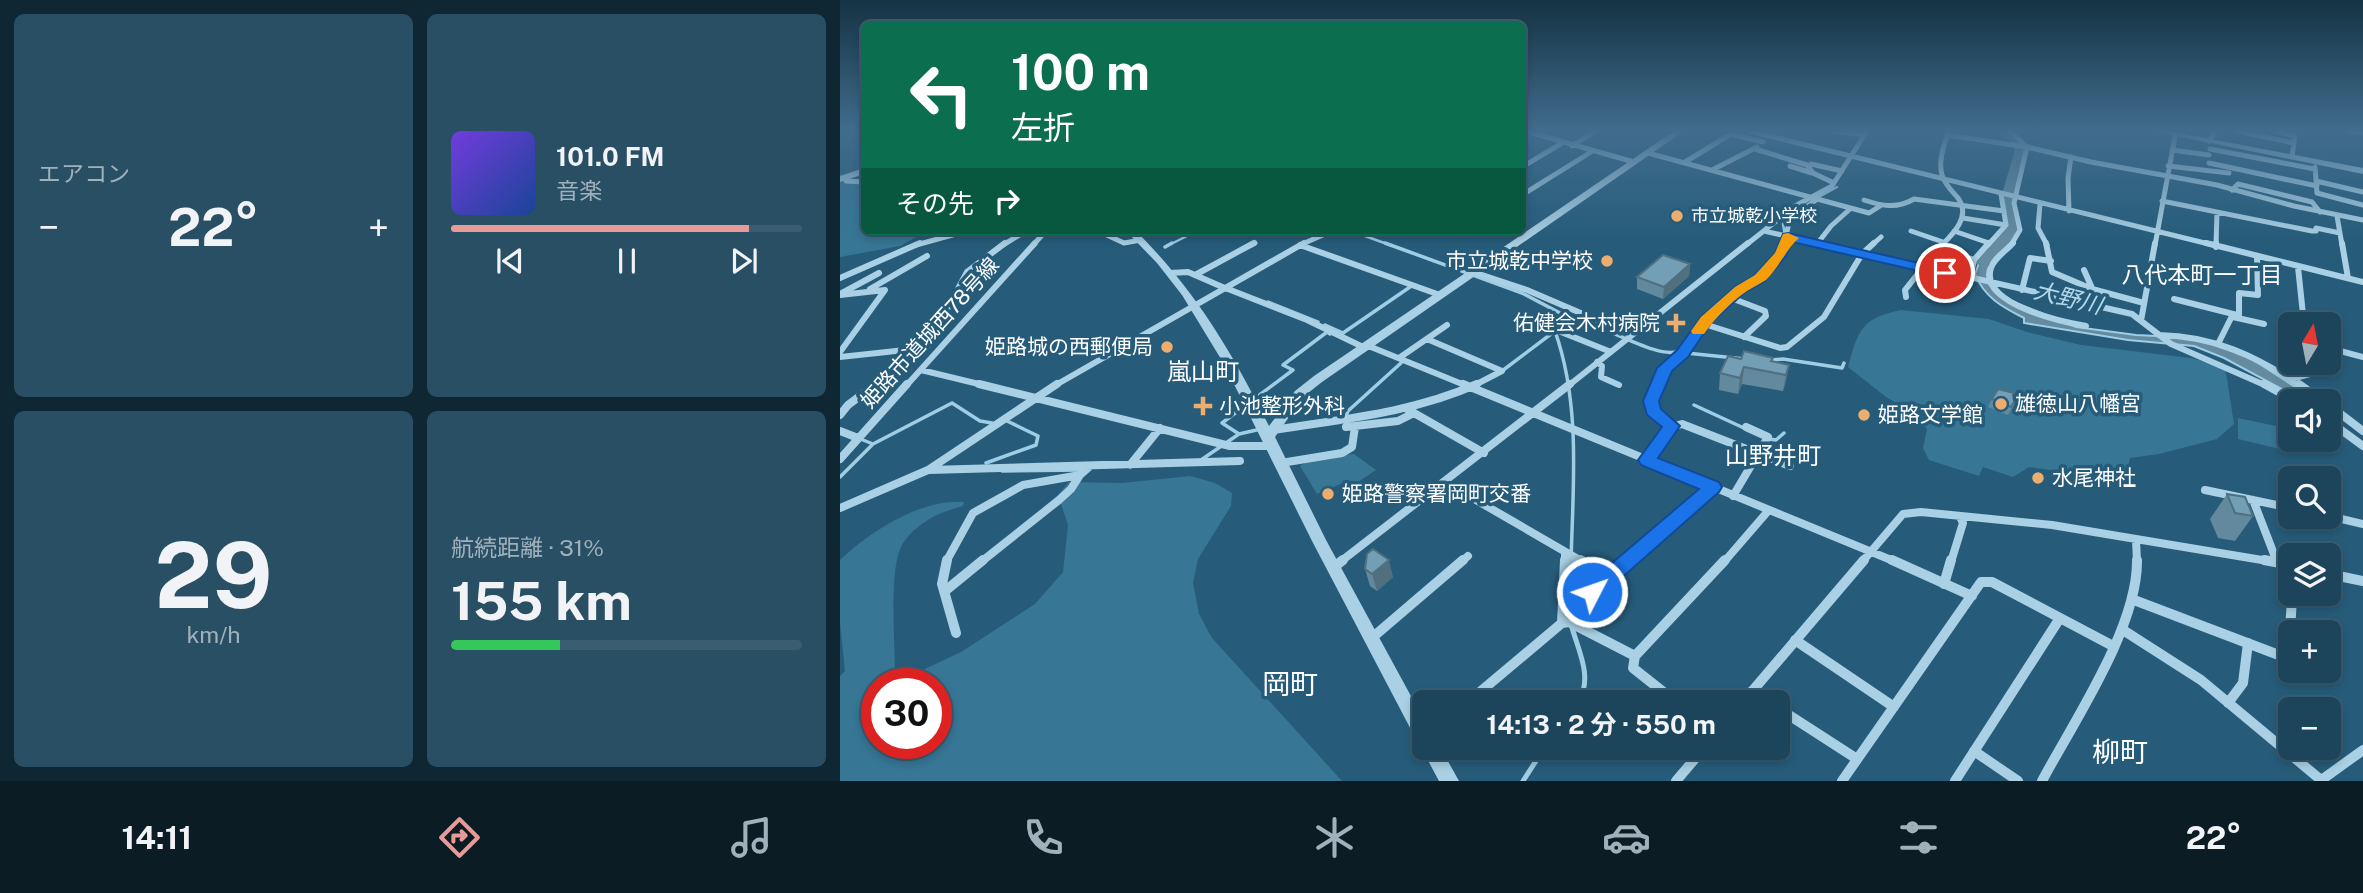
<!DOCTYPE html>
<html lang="ja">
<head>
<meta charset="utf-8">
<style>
  :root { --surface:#1c455c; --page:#294f65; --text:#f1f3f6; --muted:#a0b1bb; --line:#3a5d72; --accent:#e69b98 }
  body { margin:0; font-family:"Public Sans","Noto Sans JP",sans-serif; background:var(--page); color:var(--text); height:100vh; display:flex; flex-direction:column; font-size:26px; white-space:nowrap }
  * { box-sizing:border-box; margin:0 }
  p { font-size:23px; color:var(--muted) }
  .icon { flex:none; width:38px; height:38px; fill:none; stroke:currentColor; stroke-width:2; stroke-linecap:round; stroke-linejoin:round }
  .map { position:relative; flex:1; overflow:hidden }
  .sheet { display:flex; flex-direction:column; gap:14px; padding:14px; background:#0f2633; width:840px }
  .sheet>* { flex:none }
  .banner { position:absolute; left:21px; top:21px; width:665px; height:214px; border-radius:10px; box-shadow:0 4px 10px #0003,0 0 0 2px var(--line); background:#0b6e4f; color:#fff; overflow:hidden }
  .needle { width:46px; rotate:10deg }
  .fabs { position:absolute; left:1438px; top:312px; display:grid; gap:14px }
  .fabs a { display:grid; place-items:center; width:63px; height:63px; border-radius:10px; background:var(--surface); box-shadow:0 4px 10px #0003,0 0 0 2px var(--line); font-size:35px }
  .speed { position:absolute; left:21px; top:668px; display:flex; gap:14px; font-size:35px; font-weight:700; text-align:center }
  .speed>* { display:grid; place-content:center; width:91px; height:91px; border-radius:50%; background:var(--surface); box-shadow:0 4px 10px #0003,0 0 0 2px var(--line); line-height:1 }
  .speed .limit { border:10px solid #d22; background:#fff; color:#111 }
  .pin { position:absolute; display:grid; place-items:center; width:60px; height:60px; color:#fff; margin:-30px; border:4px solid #fff; border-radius:50%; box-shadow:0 2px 7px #0007 }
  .me { position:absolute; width:77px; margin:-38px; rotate:49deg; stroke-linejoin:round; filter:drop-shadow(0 0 5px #0008) }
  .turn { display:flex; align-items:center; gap:24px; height:147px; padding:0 35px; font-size:32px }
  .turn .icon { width:91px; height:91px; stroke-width:2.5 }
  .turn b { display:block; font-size:49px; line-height:60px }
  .then { display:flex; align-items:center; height:66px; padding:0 35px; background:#0003; gap:14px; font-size:26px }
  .big { font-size:52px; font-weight:700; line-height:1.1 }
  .sheet .card { flex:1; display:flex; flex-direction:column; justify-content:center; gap:10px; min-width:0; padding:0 24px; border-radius:10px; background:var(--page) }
  .sheet .dial { align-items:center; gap:0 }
  .dial b { font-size:91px; line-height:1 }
  .song { display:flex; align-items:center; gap:21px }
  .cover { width:84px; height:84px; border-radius:10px; background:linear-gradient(135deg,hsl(260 70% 55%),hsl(220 70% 35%)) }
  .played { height:7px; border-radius:4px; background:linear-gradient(90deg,var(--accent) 85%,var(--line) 85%) }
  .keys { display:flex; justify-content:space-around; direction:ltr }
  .heat { display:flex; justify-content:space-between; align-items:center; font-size:38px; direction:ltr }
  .charge { height:10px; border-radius:5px; background:linear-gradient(90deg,#34c759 31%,var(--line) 0) }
  .sheet .tiles { flex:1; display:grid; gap:14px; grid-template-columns:repeat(2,1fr) }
  .trip { position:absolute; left:572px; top:690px; width:378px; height:70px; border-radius:10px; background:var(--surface); box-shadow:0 4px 10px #0003,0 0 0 2px var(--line); font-weight:700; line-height:70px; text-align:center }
  .dock { display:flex; height:112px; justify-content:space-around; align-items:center; background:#0b1c25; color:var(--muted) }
  .dock .icon { width:49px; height:49px }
  .dock .current { color:var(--accent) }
  .dock b { font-size:32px; color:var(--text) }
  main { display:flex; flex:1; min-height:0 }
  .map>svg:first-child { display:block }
  .green { fill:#377695; fill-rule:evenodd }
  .water { fill:#648ba0; stroke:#9ecde4; stroke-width:2 }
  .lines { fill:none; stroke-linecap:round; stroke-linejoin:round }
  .stream-far2 { stroke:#9ecde4; stroke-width:2.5 }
  .stream-far1 { stroke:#9ecde4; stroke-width:3.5 }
  .stream { stroke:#9ecde4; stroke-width:5 }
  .river { fill:#648ba0; fill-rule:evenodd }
  .minor-far3 { stroke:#a9d0e4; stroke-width:5 }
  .minor-far2 { stroke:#a9d0e4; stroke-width:6 }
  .minor-far1 { stroke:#a9d0e4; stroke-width:8 }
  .minor { stroke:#a9d0e4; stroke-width:10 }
  .tertiary { fill:#a9d0e4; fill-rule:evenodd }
  .wall { fill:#62899d }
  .shaded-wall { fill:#506f7f }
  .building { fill:#729fb6; stroke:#506f7f; stroke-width:2 }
  .route { fill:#1a73e8; stroke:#114b97; stroke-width:2 }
  .slow { fill:#f59e0b }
  .poi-dot { fill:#ecad6f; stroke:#265c7a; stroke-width:2.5 }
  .labels { text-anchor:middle; stroke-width:7; stroke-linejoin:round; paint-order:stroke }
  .far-poi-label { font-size:18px; fill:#fff; stroke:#265c7a; text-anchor:start }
  .poi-label { font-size:21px; fill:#fff; stroke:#265c7a; text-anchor:start }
  .street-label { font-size:21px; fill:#fff; stroke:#265c7a }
  .neighbourhood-label { font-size:23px; fill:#fff; stroke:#265c7a }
  .water-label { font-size:23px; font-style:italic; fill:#b4d9ec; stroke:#265c7a }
  .quarter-label { font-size:24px; fill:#fff; stroke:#265c7a }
  .near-quarter-label { font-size:28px; fill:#fff; stroke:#265c7a }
</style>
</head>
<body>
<main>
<section class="sheet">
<div class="tiles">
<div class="card"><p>エアコン</p>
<div class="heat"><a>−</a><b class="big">22°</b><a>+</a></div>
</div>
<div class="card">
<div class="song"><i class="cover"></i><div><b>101.0 FM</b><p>音楽</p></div></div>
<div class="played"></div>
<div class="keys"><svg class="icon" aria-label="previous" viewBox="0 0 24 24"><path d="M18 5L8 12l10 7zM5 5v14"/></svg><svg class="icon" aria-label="pause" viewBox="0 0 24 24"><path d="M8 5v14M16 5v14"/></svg><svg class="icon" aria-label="next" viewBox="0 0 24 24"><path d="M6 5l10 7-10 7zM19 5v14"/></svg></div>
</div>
<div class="card dial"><b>29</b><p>km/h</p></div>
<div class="card"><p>航続距離 · 31%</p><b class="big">155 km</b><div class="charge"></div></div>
</div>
</section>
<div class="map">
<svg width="1523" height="781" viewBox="0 0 1523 781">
  <rect width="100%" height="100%" fill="#265c7a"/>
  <!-- green -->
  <path class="green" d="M0,174l12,7 12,3v47h63l-27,15 -60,11z
    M1061,310l88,9 38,13 54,13 110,13 27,7 7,5 2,9 7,45 -17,15 -58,15 -29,4 -5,22 -96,-13 -16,10 -30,-10 -4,9 -50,-16 -6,-12 4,-19 -14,-16 -27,-16 -38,-30c10,-37 14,-49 53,-57z
    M1398,418l38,8 4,23 -42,-10z
    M514,454l22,16 -24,16 -7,-4 -28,12 -17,-28 11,-7z
    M350,476l25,7 17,10 -1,13 -33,53 -5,24 6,31 13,24 130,143h-502v-105l5,-5 -5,-48v-63c31,-29 80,-61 124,-58l-1,4c-9,3 -19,5 -26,9 -13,6 -30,19 -36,32 -12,25 -6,96 -6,126l17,2 49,-23 74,-48 28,-32 5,-47 -10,-30 11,-13 53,1zM37,684h59v60h-59z"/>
  <!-- water -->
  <path class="water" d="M1155,244l9,1c-15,18 -27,33 -5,51l77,31 60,8 62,3 54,21 65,42h-13l-80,-43 -30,-12 -66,-6 -104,-17v-5c-22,-11 -40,-21 -49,-44l5,-14z"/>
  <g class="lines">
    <!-- stream-far2 -->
    <path class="stream-far2" d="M977,198l20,-11
      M511,231l39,14
      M945,236l-2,-12 8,-8
      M329,245l28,-14"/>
    <!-- stream-far1 -->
    <path class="stream-far1" d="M545,243l137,50 38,20 2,4 -7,14c26,74 18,154 16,231
      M325,247l7,-4
      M428,302l50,20
      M882,302l27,-20
      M722,317c32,0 94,44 116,34 12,-5 19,-25 28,-34
      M485,325l18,8 67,-46
      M846,353l59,6
      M930,360l13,-1 59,9 2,-5
      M662,371l53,-40
      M854,405l52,24
      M505,419l3,-8 53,-48
      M399,434l-17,-11 71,-53 -10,-5 44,-33 3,2
      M929,439l7,1 8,-7
      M23,440l10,4 79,-41 28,18 12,2
      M361,460l38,-26 22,-5
      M146,463l50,-18 2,-9 -33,-16
      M162,471l80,-1
      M0,477l32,-32"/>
    <!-- stream -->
    <path class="stream" d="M730,613l1,-53
      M731,624c7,27 22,51 8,78
      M683,781l22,-34"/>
    <!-- river -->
    <path class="river" d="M1158,131c50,0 18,40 17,66 0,12 10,25 4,37 -7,12 -20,22 -29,32l-6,2 -8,-5 31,-36 -6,-30 14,-47 -2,-5z"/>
    <!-- minor-far3 -->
    <path class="minor-far3" d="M685,131l109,31
      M909,131l464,114
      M994,131l31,4
      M1170,131l17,16 -13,56 6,27 -9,15
      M1396,131l58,12
      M1435,131l20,5 -3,21
      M1510,131l13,1
      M1107,135l80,12 64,15 126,23 77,21 69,14
      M1369,141l7,-10
      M732,146l23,-15
      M915,149l52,16 6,8 21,10
      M1370,149l105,20
      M1332,150l37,5
      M808,153l221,60 11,-7
      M845,162l46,-28 32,8
      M1369,163l108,23
      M971,164l31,7
      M950,166l22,7
      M1328,166l61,7
      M682,167l40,-24
      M1475,167l2,26 46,12
      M874,169l43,-22
      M6,181l18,1
      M1476,181l47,11
      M1392,190l6,-6 74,18 8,10
      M682,195l69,-43
      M1024,200c18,6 33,9 50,-1l90,12
      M1322,201l150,30h4v-3l24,5
      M1200,204l-2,24 9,17
      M1229,211l-1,-33 3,-21
      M953,216l19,5
      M1497,216l5,29
      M1123,218l43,7
      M258,231l26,12 17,-3
      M924,231l62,14
      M1071,231l32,11
      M1114,231l35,12
      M977,244l14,-18 19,-17
      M76,245l51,-14
      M163,245l23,-14
      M193,245l13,-14
      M411,245l4,-2
      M460,245l32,-14
      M906,245l49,-39 37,-20 35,-55
      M944,245l6,-27 26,-18
      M1032,245l9,-8
      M1102,245c12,-12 29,-29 16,-47 -6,-7 -13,-13 -16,-23 -4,-14 2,-29 6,-43
      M1148,245l18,-20 -5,-31
      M1315,245l21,-114
      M1376,245l1,-33"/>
    <!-- minor-far2 -->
    <path class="minor-far2" d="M979,243l313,71 39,30 96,42
      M1173,243c-7,8 -19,15 -22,25 -12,36 71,54 95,58
      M1206,243l6,29 40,17 52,14
      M1366,243l157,39
      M1502,243l6,35
      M460,245l140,50
      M1097,247l37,13
      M1376,247v-4
      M1458,267l6,57
      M1244,270l8,18
      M633,272l54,18 105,45
      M330,273l18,-1 39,17
      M355,275l59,-32
      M0,278l80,-35
      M1130,278l4,-18 15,-17
      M30,289l57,-33
      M388,289l79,31 56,27h8l96,39
      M1182,290l8,-32 21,3
      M2,293l37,-20
      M0,295l45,-5 -45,62
      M1066,297l-1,-7 16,-20v-5l23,-22
      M891,298l34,13 1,5 -22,21
      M1334,299l63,16
      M1393,317l31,7
      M1301,321l14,-78
      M864,324l76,24 7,-1 37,-30 38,-63 12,-11
      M721,332l50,20
      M1319,335c55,1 97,21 142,51
      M587,339l75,32 -29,15
      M1379,342l13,-26 7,-1v-22l19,2 -1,-38
      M1489,348l34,9
      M0,357l84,-9
      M559,358l48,-33
      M757,362l5,4 -1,11 18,8
      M81,370l66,16
      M1451,379l38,-10 2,-5
      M34,386l53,-39 40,-75 38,-29
      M66,386l129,-143
      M214,386l250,-143
      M728,386l180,-143
      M816,386c5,-17 17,-21 27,-32 10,-11 15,-26 25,-36 25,-25 64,-40 77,-75"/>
    <!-- minor-far1 -->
    <path class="minor-far1" d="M139,384l251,62h41
      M623,384l433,178
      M1424,384l31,17
      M1459,384l24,17
      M1489,405l34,26
      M567,409l77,44
      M0,415l8,-10 28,-21
      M1489,421l34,25
      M506,427l52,-6 16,-8
      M831,427l11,-3 108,42
      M433,430c69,-11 139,-17 204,-46
      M0,431l18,7
      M0,459l67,-75
      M807,460l24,-33 -20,-18 5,-25
      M441,463l61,-10 10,-6 3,-20
      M290,465l30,-37
      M89,470l311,-9
      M605,482l138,80
      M1365,490l86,18
      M893,496l35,-59 -22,-10
      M1413,500l24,62
      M0,508l88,-38 129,-86
      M1489,516l34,8
      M1296,539l1,23
      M106,562l27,-49 50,-28 57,-10 9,-8
      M141,562l78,-62 12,-11 9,-14
      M500,562l230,-178
      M621,562l7,-6
      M725,562v-9
      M737,562v-3
      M786,562l87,-75
      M884,562l45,-52
      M1022,562l41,-48 18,-2 131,13 222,37
      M1111,562l12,-39 -3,-6"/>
    <!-- minor -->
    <path class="minor" d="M107,560l-5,24 14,49
      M740,560l30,16 18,-16
      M1052,560l80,36
      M1424,560l27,5
      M494,567l9,-7
      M1489,574l34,7
      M1104,584l7,-24
      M105,591l38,-31
      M1294,600l150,57 5,-11 3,-47h7l-2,-6
      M735,607l2,-47
      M729,622l6,-15 35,-31
      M722,623l3,-63
      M1283,630l78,50 120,100
      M533,637l90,-77
      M955,640l99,67
      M912,691l17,11
      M628,702l94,-79 7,-1 66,34
      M836,702l-43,-34 2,-12 90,-96
      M903,702l121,-142
      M1388,703l15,-20 5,-40
      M938,708l79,51
      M1134,751l44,30
      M836,781l29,-34
      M1002,781l139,-199h11l121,64
      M1115,781l105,-163
      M1202,781c32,-60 96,-154 95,-221
      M1480,781l43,-31"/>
    <!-- tertiary -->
    <path class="tertiary" d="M834,131h10l-362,251 -19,15 -28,40 51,103 98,180v27h16l19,34h-20l-15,-28 -2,-8 -4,-2 -106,-202 -88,-177 -42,-69 -25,-32 -31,-32h10c59,59 96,121 133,195l26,-35 19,-15z
      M1312,131h17l194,37v6z
      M24,168v6l-24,8v-6z"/>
  </g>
  <!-- wall -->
  <path class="wall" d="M850,264l-1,12 -26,23 -26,-10v-12z
    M933,358l-1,3 17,4 -3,16 -3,10 -41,-7 -4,10 -19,-4 1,-17z
    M1174,395v10l-6,10 -20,-8 4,-8z
    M1387,494l26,22 -18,25 -17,-3 -8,-19z
    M525,569l28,8 -16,14 -7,-5z"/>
  <!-- shaded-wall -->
  <path class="shaded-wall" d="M850,264l-1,12 -26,23 1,-12z
    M949,365l-3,16 -3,10 3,-16z
    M904,367l-2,17 -4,10 2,-16z
    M549,560l4,17 -16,14 -5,-17z"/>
  <!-- building -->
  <path class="building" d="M823,255l27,9 -26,23 -27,-10z
    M904,351l29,7 -2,3 18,4 -3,10 -42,-8 -4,11 -20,-5 8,-17 13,3z
    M1158,389l16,4 -1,2 4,2 -6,10 -19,-8z
    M1387,494l18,3 8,19 -18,-3z
    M533,549l16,11 -17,14 -7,-5 2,-15z"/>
  <!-- sky -->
  <linearGradient id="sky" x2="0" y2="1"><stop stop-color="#153343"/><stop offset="0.54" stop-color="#416c8d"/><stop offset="1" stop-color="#416c8d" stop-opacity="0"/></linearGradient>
  <rect width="1523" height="241" fill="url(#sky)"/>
  <!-- route -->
  <path class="route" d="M948,233l157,36 7,4 -7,4 -153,-35 -6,14 -21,25 -21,12 -33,30 -23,34 -16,14 -13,30 2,8 19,17 -22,32 61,24 3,5 -3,5 -119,105 -8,3 -7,-3 -3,-5 3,-6 114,-97 -58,-24 -3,-5 24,-33 -15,-12 -4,-14 14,-33 20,-18 24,-33 34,-30 20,-12 20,-22 8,-19z"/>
  <!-- slow -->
  <path class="slow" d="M948,233l11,5c-12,10 -20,29 -33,42 -6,4 -13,7 -19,11 -16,11 -32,27 -43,43h-11l-2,-3 10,-14 34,-30 20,-12 20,-22 8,-19z"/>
  <!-- markers -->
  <g class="poi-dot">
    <circle cx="837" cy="216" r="7"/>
    <circle cx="767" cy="261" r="7"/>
    <path d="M832.5 312.5h7v7h7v7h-7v7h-7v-7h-7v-7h7z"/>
    <circle cx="327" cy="347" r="7"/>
    <circle cx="1161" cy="404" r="7"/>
    <path d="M359.5 395.5h7v7h7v7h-7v7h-7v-7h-7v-7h7z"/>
    <circle cx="1024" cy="415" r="7"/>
    <circle cx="1198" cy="478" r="7"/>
    <circle cx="488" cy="494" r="7"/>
  </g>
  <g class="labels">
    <!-- far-poi labels -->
    <g class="far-poi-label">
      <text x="851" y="222">市立城乾小学校</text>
    </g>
    <!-- poi labels -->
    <g class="poi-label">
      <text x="753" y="268" text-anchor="end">市立城乾中学校</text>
      <text x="820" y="330" text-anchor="end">佑健会木村病院</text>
      <text x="313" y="354" text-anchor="end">姫路城の西郵便局</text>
      <text x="1175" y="411">雄徳山八幡宮</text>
      <text x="379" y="413">小池整形外科</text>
      <text x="1038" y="422">姫路文学館</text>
      <text x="1212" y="485">水尾神社</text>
      <text x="502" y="501">姫路警察署岡町交番</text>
    </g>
    <!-- street labels -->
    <g class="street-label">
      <text transform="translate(90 333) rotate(-48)" y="7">姫路市道城西78号線</text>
    </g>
    <!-- neighbourhood labels -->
    <g class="neighbourhood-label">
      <text x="1362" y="283">八代本町一丁目</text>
    </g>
    <!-- water labels -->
    <g class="water-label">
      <text transform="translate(1228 298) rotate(14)" y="8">大野川</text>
    </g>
    <!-- quarter labels -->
    <g class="quarter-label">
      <text x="363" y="380">嵐山町</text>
      <text x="933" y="464">山野井町</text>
    </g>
    <!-- near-quarter labels -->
    <g class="near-quarter-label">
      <text x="450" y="694">岡町</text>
      <text x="1280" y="762">柳町</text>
    </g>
  </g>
</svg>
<div class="fabs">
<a><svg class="needle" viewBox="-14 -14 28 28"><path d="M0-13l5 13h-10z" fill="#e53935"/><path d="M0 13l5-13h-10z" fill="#a0b1bb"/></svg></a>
<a><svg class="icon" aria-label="sound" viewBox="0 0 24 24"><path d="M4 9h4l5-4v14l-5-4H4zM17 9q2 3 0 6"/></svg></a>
<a><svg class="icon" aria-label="search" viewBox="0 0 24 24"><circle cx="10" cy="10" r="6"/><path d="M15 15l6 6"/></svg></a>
<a><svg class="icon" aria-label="layers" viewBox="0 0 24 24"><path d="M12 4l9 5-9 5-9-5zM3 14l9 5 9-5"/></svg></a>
<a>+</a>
<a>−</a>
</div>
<div class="speed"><div class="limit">30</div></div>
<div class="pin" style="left:1105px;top:273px;background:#d93025"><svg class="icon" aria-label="arrive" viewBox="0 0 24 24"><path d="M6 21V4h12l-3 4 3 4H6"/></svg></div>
<svg class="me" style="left:752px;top:592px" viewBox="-20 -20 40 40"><circle r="17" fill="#1a73e8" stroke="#fff" stroke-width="3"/><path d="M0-11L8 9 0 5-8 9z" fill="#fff"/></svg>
<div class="trip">14:13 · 2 分 · 550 m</div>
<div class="banner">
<div class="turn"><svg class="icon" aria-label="left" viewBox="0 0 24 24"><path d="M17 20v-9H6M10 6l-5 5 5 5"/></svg><div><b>100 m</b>左折</div></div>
<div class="then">その先<svg class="icon" aria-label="right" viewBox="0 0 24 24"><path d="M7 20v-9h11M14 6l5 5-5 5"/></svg></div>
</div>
</div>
</main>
<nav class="dock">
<b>14:11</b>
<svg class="icon current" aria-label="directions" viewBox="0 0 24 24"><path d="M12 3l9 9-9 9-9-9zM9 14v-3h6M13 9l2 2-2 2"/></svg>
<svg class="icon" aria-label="music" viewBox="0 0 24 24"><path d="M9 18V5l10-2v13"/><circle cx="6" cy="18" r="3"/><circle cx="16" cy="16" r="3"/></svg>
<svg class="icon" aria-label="phone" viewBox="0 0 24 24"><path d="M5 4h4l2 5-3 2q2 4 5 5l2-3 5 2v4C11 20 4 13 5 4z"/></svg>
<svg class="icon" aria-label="climate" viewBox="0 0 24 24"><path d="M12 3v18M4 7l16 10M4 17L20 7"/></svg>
<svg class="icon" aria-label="car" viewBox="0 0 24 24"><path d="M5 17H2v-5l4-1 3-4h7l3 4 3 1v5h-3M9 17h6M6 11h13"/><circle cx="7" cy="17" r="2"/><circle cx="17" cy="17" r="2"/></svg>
<svg class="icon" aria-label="filters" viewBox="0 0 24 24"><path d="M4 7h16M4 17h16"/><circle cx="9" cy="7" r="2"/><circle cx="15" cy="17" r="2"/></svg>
<b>22°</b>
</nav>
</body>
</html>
